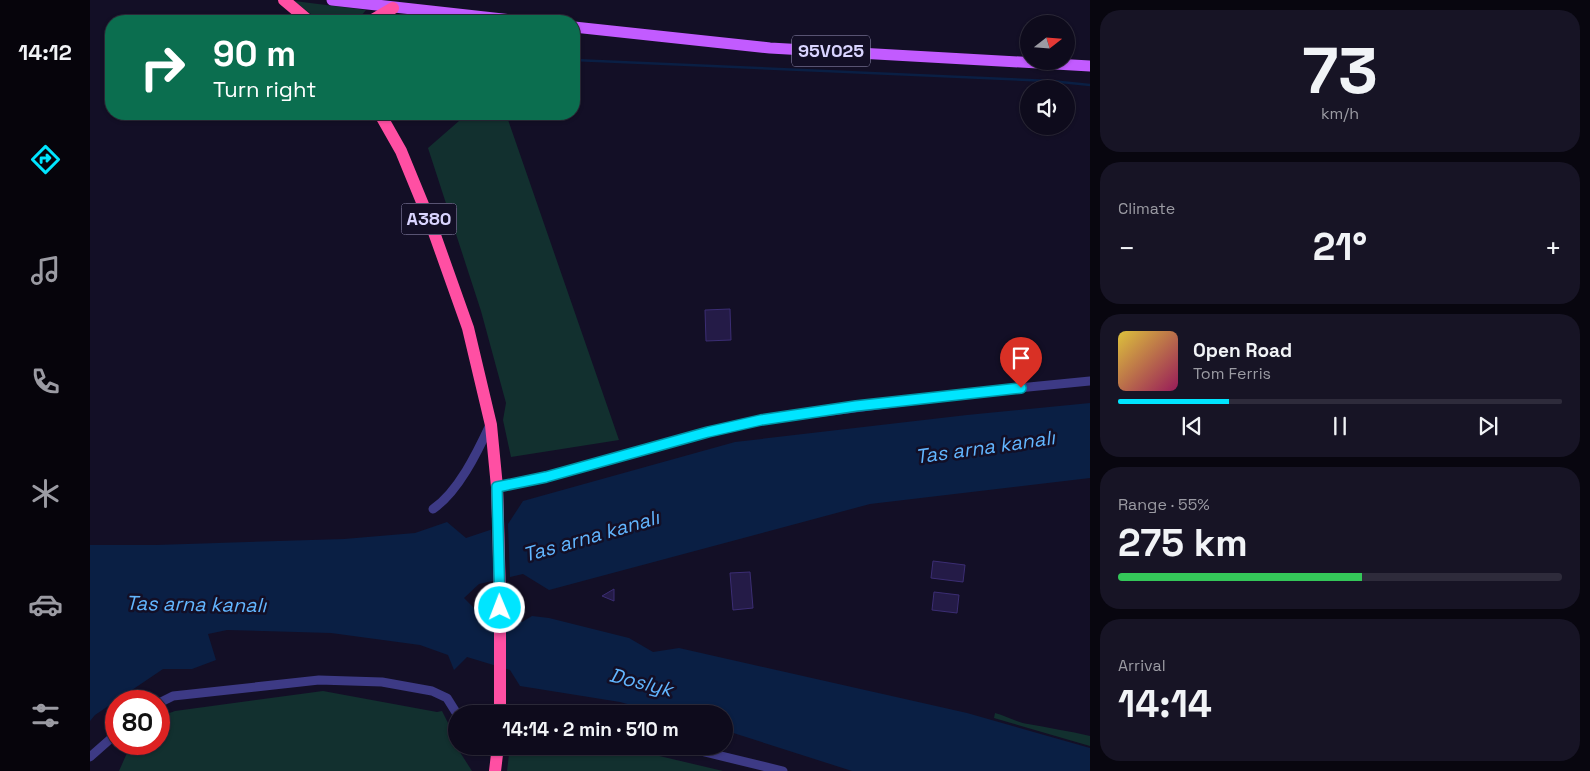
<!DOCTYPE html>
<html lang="en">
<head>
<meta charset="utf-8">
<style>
  :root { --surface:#0e0b1c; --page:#171425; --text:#f1f3f6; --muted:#9b9ba3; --line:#2e2b3b; --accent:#00e5ff }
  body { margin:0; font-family:"Space Grotesk",sans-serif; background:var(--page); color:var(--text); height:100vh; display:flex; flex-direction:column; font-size:19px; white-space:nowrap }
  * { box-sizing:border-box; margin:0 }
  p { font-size:16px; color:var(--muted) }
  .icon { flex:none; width:28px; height:28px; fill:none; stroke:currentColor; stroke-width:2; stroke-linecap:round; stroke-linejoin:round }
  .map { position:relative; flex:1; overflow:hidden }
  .side { display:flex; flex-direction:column; gap:10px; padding:10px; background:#08060f; width:500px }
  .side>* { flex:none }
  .top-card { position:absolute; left:15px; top:15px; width:475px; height:105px; border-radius:20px; box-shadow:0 1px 4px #0004,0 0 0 1px var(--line); background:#0b6e4f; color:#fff; overflow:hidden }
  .needle { width:32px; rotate:73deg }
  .controls { position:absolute; left:930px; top:15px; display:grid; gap:10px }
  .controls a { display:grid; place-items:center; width:55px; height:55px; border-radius:50%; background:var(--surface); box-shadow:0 1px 4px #0004,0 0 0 1px var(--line); font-size:25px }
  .speed { position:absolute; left:15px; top:690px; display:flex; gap:10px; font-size:25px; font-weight:700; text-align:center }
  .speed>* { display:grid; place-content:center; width:65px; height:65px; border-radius:50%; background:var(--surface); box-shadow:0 1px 4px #0004,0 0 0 1px var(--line); line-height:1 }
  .speed .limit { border:8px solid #d22; background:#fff; color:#111 }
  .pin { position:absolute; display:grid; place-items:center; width:42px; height:42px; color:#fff; margin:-51px -21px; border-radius:50% 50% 50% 0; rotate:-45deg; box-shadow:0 0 5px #0007 }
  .pin .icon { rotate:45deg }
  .me { position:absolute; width:55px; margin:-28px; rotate:359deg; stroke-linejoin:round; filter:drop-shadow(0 0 4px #0008) }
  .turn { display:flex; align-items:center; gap:18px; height:105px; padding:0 25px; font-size:22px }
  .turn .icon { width:65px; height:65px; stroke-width:2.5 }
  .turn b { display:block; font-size:35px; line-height:42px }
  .big { font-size:38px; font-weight:800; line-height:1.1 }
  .side .tile { flex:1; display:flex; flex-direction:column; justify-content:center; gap:8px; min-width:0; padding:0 18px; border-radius:20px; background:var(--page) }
  .side .dial { align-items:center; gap:0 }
  .dial b { font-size:65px; line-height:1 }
  .song { display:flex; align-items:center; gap:15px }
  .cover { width:60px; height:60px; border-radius:8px; background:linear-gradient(135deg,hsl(50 70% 55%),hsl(330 70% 35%)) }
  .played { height:5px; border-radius:2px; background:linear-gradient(90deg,var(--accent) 25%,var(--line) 25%) }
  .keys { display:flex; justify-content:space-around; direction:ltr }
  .heat { display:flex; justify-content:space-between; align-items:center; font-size:28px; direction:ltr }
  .charge { height:8px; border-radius:4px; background:linear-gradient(90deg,#34c759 55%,var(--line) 0) }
  .trip { position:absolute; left:358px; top:705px; width:285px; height:50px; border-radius:25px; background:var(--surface); box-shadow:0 1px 4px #0004,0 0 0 1px var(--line); font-weight:800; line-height:50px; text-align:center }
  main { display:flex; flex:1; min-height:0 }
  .tabs { display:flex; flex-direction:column; width:90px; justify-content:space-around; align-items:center; background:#06040b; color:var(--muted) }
  .tabs .icon { width:35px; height:35px }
  .tabs .current { color:var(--accent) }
  .tabs b { font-size:22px; color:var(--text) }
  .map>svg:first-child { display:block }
  .green { fill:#12302f }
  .water { fill:#0a1f44 }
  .pier { fill:#130f26 }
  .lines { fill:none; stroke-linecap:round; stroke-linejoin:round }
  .stream { stroke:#0a1f44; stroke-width:2.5 }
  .building { fill:#241b47; stroke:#3b2d73 }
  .minor { stroke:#3d3a85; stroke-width:9 }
  .major { stroke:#c25bff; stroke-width:11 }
  .highway { stroke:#ff4fa3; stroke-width:12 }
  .route-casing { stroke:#0095a6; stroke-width:12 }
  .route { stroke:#00e5ff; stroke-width:9 }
  .labels { text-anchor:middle; stroke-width:5; stroke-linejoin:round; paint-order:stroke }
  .shield { fill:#130f26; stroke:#9e99be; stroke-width:1 }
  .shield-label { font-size:18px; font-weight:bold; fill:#d9d4ff }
  .water-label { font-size:20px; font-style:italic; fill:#62b6ff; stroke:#130f26 }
</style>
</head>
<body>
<main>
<nav class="tabs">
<b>14:12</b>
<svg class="icon current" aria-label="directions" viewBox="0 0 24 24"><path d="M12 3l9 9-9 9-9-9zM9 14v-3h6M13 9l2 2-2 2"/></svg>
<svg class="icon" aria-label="music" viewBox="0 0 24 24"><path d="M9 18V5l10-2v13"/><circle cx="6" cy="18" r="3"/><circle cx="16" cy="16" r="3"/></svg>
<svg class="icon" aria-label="phone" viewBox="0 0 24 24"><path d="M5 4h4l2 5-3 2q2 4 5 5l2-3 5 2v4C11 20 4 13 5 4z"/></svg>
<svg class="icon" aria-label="climate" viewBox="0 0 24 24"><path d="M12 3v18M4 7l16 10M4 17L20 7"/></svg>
<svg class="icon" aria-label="car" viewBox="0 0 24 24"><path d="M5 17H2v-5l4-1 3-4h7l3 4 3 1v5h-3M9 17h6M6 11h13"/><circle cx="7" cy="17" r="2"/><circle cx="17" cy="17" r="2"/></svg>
<svg class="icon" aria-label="filters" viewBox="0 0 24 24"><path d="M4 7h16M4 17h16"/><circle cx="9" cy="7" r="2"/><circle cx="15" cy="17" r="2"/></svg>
</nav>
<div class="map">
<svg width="1000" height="771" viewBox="0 0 1000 771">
  <rect width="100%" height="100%" fill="#130f26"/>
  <!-- green -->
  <path class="green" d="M204,1l72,9 -9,11h-37z
    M377,114h39l113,326 -108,17 -8,-37 3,-17 -25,-92 -53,-163z
    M233,691l114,21 5,-1 11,22 3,13 16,25h-353l12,-27h28v-27l16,-6z
    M905,713c11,3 21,9 33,11 21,4 41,7 62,12v10l-96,-28z
    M420,746h93l31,4 89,21h-216z"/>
  <!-- water -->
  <path class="water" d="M1000,403v75l-220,26 -321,86 -26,-16 -44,10 -15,14 15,15 43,9 10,-6 17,2 80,20 24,14 26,-4 288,65 123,35v23h-238l-128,-41v-16h-60l-44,-12 -100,-16 -10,-16 -43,-13 -13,13 -6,-15 -28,-10 -89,-12 -104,-3 -19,4 8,26 -24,9h-29l-68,46 -5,6v-176h66l188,-6 71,-6 32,-11 19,16 42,-14 15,-23 212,-59 232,-27z"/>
  <!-- pier -->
  <path class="pier" d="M418,524l2,56 -16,3 -3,-55z"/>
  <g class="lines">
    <!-- stream -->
    <path class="stream" d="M484,60l477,21 39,4"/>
  </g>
  <!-- building -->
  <path class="building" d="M640,309l1,31 -25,1 -1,-31z
    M843,561l32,4 -2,17 -32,-4z
    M660,572l3,36 -20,2 -3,-37z
    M524,589v12l-12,-5z
    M844,592l25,3 -2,18 -25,-3z"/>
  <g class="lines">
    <!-- minor -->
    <path class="minor" d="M407,487l49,-10 162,-45 53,-12 226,-29 103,-10
      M343,509c25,-17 44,-56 57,-84
      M69,703l14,-7 146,-16 63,2 50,9 15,7 10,16
      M410,712l17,2
      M590,746l103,25
      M0,757l26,-23"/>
    <!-- major -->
    <path class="major" d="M242,0l188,21
      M484,27l196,21 320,18"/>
    <!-- highway -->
    <path class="highway" d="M194,0l25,21
      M281,21l22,-13
      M290,114l21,37 30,73 37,104 23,97 6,62 1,32 2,79v116
      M405,771l3,-25"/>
  </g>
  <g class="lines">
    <!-- route casing -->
    <g class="route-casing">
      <path id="route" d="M410,608l-3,-121 49,-10 162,-45 53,-12 95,-14 165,-18"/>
    </g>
    <!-- route -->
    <use href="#route" class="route"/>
  </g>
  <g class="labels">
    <!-- shield labels -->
    <g class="shield">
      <rect x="702" y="35.5" width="78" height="31" rx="4"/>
      <rect x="311.5" y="203.5" width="55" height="31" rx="4"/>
    </g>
    <g class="shield-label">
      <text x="741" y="57">95V025</text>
      <text x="339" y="225">A380</text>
    </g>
    <!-- water labels -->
    <g class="water-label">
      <text transform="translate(895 447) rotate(-8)" y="7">Tas arna kanalı</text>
      <text transform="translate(501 536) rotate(-16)" y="7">Tas arna kanalı</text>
      <text transform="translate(106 604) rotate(1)" y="7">Tas arna kanalı</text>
      <text transform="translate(551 682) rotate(14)" y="7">Doslyk</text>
    </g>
  </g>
</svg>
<div class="controls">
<a><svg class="needle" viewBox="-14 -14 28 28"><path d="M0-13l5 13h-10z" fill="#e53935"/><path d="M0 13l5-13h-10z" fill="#9b9ba3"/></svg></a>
<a><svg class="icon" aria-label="sound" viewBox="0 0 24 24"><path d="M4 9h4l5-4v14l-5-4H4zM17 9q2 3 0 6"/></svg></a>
</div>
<div class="speed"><div class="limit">80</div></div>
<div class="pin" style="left:931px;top:388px;background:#d93025"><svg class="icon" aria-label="arrive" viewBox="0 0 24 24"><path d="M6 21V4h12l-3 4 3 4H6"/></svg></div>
<svg class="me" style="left:410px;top:608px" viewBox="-20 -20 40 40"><circle r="17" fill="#00e5ff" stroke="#fff" stroke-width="3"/><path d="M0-11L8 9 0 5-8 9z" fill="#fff"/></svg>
<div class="trip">14:14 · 2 min · 510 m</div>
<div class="top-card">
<div class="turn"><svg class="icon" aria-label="right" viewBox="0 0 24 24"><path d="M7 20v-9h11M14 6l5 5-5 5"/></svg><div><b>90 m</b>Turn right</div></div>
</div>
</div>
<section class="side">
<div class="tile dial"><b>73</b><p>km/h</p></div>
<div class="tile"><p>Climate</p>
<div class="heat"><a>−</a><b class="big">21°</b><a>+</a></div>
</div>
<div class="tile">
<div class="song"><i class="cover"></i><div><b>Open Road</b><p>Tom Ferris</p></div></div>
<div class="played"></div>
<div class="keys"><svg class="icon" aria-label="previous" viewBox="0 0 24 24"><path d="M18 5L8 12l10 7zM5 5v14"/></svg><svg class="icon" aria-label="pause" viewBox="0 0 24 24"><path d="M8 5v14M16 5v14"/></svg><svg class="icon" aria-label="next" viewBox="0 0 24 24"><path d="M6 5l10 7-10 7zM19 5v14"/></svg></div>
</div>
<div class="tile"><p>Range · 55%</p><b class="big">275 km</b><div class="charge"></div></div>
<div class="tile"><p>Arrival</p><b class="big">14:14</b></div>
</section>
</main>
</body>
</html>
